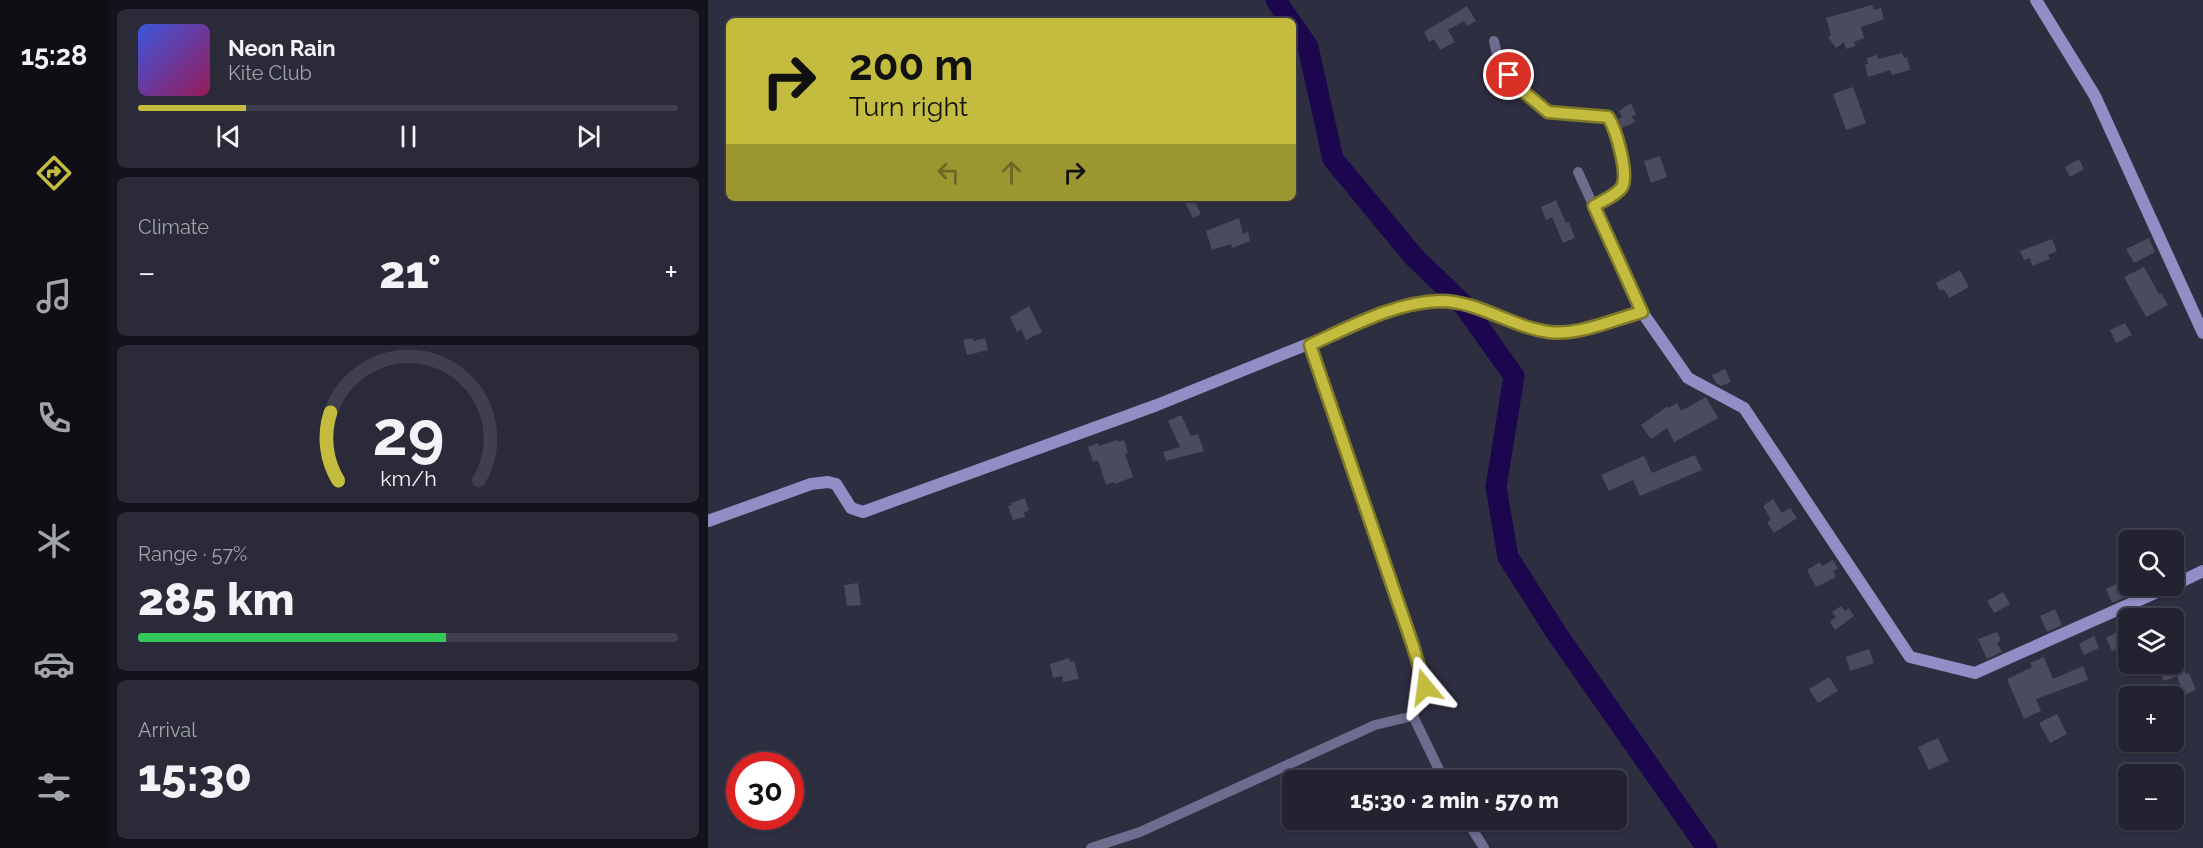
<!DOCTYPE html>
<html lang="en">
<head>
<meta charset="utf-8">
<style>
  :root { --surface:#222231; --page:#2a2a39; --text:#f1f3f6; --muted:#a2a4ab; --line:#3f3f4d; --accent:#c4bc3e }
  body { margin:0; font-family:Raleway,sans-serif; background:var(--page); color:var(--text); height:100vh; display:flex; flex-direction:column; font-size:22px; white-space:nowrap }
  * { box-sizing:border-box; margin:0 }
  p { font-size:20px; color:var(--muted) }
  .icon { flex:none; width:33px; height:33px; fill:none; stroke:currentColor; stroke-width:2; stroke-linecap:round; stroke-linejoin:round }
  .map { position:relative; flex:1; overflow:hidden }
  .drawer { display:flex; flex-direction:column; gap:9px; padding:9px; background:#13131b; width:600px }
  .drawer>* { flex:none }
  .guide { position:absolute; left:18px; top:18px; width:570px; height:183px; border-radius:9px; box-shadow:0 2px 4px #0004,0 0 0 2px var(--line); background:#c4bc3e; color:#111; overflow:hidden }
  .tools { position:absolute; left:1410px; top:530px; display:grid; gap:12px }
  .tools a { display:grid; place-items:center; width:66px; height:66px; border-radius:9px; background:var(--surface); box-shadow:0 2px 4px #0004,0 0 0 2px var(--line); font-size:30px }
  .speed { position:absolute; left:18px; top:752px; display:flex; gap:12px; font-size:30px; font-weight:700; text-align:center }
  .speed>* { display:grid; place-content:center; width:78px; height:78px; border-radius:50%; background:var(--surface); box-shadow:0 2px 4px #0004,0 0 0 2px var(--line); line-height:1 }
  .speed .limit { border:9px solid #d22; background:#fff; color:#111 }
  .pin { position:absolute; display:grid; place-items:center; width:51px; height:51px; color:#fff; margin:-26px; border:3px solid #fff; border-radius:50%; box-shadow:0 2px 6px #0007 }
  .me { position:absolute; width:66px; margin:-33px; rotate:344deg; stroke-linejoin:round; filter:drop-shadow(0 0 4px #0008) }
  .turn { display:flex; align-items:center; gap:21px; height:126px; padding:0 24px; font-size:27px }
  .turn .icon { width:78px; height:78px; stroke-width:2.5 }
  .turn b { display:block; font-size:42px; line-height:51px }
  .lanes { display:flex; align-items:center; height:57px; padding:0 24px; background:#0003; justify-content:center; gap:30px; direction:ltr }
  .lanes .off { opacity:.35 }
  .big { font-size:45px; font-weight:800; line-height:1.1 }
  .drawer .tile { flex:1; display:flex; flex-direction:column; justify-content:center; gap:9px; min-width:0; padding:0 21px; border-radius:9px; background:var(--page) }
  .drawer .dial { align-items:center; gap:0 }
  .dial svg { height:156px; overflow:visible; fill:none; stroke:var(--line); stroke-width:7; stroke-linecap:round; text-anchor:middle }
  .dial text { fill:var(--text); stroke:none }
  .song { display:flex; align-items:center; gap:18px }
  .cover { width:72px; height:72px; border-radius:9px; background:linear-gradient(135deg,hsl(230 70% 55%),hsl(330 70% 35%)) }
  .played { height:6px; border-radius:3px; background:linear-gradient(90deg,var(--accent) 20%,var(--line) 20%) }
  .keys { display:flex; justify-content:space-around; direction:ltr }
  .heat { display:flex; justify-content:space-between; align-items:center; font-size:33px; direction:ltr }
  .charge { height:9px; border-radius:4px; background:linear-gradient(90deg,#34c759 57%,var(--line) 0) }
  .trip { position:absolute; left:574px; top:770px; width:345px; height:60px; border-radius:9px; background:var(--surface); box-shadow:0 2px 4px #0004,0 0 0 2px var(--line); font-weight:800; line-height:60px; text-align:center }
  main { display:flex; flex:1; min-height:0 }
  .dock { display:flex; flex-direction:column; width:108px; justify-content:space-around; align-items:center; background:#0e0e14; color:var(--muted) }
  .dock .icon { width:42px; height:42px }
  .dock .current { color:var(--accent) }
  .dock b { font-size:27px; color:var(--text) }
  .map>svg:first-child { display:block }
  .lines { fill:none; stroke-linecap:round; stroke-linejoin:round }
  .river { stroke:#1c074f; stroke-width:21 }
  .building { fill:#4b4b5f }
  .street { stroke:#6e6c8f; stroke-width:10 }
  .secondary { stroke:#908ec4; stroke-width:12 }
  .route-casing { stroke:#7f7a28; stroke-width:15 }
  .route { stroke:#c4bc3e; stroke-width:10 }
</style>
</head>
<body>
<main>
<nav class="dock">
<b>15:28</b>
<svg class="icon current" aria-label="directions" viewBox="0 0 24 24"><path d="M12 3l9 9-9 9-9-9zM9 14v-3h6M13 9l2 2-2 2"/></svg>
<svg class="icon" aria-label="music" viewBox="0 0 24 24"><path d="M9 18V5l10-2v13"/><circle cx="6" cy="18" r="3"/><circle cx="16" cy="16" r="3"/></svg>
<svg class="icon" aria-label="phone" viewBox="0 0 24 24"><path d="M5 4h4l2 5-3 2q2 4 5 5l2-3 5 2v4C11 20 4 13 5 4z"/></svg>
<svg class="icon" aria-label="climate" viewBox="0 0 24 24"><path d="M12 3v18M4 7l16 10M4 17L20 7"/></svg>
<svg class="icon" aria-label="car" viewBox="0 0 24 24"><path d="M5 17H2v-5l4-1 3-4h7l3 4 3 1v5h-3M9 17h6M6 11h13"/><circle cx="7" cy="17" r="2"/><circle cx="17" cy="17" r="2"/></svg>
<svg class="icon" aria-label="filters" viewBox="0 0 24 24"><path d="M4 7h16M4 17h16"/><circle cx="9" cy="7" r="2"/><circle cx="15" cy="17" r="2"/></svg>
</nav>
<section class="drawer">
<div class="tile">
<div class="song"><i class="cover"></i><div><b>Neon Rain</b><p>Kite Club</p></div></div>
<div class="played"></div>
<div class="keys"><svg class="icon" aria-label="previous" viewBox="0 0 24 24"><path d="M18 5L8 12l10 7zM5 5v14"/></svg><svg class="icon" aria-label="pause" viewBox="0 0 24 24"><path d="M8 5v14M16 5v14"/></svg><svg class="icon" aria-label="next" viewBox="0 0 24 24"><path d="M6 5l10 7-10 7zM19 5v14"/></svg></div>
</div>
<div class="tile"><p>Climate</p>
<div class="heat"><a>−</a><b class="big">21°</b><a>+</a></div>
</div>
<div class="tile dial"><svg viewBox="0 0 100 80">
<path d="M14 69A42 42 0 1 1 86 69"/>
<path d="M14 69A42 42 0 0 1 10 34" stroke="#c4bc3e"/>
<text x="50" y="56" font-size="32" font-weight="700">29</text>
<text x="50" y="72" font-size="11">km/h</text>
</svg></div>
<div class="tile"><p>Range · 57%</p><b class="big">285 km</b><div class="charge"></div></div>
<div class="tile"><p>Arrival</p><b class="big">15:30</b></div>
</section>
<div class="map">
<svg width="1495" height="848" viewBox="0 0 1495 848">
  <rect width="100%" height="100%" fill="#2e2e41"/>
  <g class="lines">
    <!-- river -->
    <path class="river" d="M568,0l14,21
      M585,25l15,22 25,112 81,98 48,46 52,73 -18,111 12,70 49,77 150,214"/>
  </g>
  <!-- building -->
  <path class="building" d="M1164,5l2,5 7,-2 3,11 -23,8 3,11 -10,4 1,4 -9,3 -2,-7 -8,6 -8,-11 3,-2 -5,-17z
    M759,6l9,15 -9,5 -3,-5 -16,9 7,12 -15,8 -6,-11 -5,3 -5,-10z
    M1194,53l2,5 3,-1 3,13 -18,5 -2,-5 -22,7 -3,-12 3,-1 -1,-6 10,-3 2,4z
    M1145,87l13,36 -20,7 -13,-36z
    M923,103l5,12 -4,1 3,6 -13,6 -4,-9 4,-2 -3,-6z
    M952,156l7,21 -16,6 -7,-22z
    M1371,159l5,10 -14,8 -5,-10z
    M475,198h10l8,16 -8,4z
    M848,200l10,23 3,-1 6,16 -12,5 -11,-26 -6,3 -5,-13z
    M531,218l4,16 5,-2 2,9 -18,7 -1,-4 -19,6 -6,-19z
    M1441,238l6,14 -21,11 -8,-14z
    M1344,239l5,12 -9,4 2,4 -18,7 -2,-8 -6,2 -4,-9z
    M1436,267l15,27 2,-1 7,12 -22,12 -22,-40z
    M1252,270l9,17 -20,11 -5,-9 -4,2 -4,-8z
    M321,306l13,26 -16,8 -5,-11 -4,3 -7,-15z
    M1417,323l7,12 -16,8 -6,-13z
    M265,338v3l12,-3 3,12 -21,5 -4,-15z
    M1017,369l6,13 -10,4 -5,-3 -4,-8z
    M998,397l12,21 -44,24 -7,-14 -16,11 -10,-14 27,-19 1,2 8,-5 4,8z
    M473,415l10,21 7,-2 6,17 -38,10 -3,-9 17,-5 -12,-26z
    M410,440l1,2 5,-2 4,13 -3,1 8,23 -18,7 -1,-2 -8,3 -8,-25 -5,2 -5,-15 10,-4 1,3z
    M987,455l7,15 -62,26 -7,-16 -24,11 -8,-16 43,-19 8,17z
    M317,498l4,13 -5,1 1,5 -12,3 -5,-14 4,-1 -1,-2z
    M1065,499l9,14 8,-5 7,10 -23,15 -7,-11 4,-2 -8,-14z
    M1125,560l5,9 -5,2 3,6 -20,10 -9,-17 13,-8 2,4z
    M1420,578v7h25l-41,18 -6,-14z
    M150,583l3,22 -14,1 -3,-21z
    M1295,592l7,12 -16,9 -7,-12z
    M1133,606l4,5 4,-3 5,8 -19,14 -5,-8 6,-5 -4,-5z
    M1347,609l7,16 -15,7 -7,-16z
    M1417,628l3,7v28l-7,-16 -9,4 -6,-13z
    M1289,632l4,9 -4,2 5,9 -15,7 -9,-20z
    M1386,636l5,12 -15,7 -5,-11z
    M1466,645l12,29 3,-1 7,17 -12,5 -7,-19 -13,5 -8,-18h18z
    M1161,649l5,14 -24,8 -4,-14z
    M1336,657l9,22 30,-13 5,14 -52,19 5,12 -17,8 -17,-40 25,-12 -2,-4z
    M361,658l1,4 4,-1 5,18 -16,3 -1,-6 -9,2 -3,-14z
    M1121,677l9,14 -20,12 -9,-14z
    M1349,714l10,20 -17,9 -11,-20z
    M1230,738l11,23 -20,9 -11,-23z"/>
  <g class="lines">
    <!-- street -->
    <path class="street" d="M786,41l5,22 19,24 30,25 60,5c8,12 21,57 14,70 -5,8 -20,14 -28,19
      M870,172l64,140
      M602,345l115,342 -12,29 31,64
      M758,819l18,29
      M383,848l49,-16 235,-107 38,-9"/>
    <!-- secondary -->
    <path class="secondary" d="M1328,0l59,96 108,237
      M0,521l103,-37 17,-2 8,2 15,24 12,4 294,-107 228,-92c25,-7 51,-15 77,-10 30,5 56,25 87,29 28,4 66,-13 93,-20l46,66 56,30 166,249 65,16 198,-88
      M1466,585l29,-14"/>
  </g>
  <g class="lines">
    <!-- route casing -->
    <g class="route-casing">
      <path id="route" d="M717,687l-12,-41 -103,-301c40,-18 85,-43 130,-44 39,0 71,26 109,31 29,4 66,-13 93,-20l-48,-106c8,-5 23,-11 28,-19 7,-13 -6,-58 -14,-70l-60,-5 -30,-25 -9,-12"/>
    </g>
    <!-- route -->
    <use href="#route" class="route"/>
  </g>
</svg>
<div class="tools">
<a><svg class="icon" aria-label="search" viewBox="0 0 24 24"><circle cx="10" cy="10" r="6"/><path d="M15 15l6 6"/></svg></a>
<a><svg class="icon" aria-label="layers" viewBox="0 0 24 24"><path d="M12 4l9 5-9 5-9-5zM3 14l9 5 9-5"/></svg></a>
<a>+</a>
<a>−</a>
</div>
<div class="speed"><div class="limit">30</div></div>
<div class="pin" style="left:801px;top:75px;background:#d93025"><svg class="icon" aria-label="arrive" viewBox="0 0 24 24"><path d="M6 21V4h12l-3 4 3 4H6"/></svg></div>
<svg class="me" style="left:717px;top:687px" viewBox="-20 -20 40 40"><path d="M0-17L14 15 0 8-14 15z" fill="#c4bc3e" stroke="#fff" stroke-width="4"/></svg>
<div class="trip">15:30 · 2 min · 570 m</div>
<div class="guide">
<div class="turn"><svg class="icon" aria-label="right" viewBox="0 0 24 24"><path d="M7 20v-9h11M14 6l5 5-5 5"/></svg><div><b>200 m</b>Turn right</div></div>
<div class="lanes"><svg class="icon off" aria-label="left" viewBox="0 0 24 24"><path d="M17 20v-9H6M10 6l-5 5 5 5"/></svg><svg class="icon off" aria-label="ahead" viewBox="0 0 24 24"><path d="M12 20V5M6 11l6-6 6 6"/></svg><svg class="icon" aria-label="right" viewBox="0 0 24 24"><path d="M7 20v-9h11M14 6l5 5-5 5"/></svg></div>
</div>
</div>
</main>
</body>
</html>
